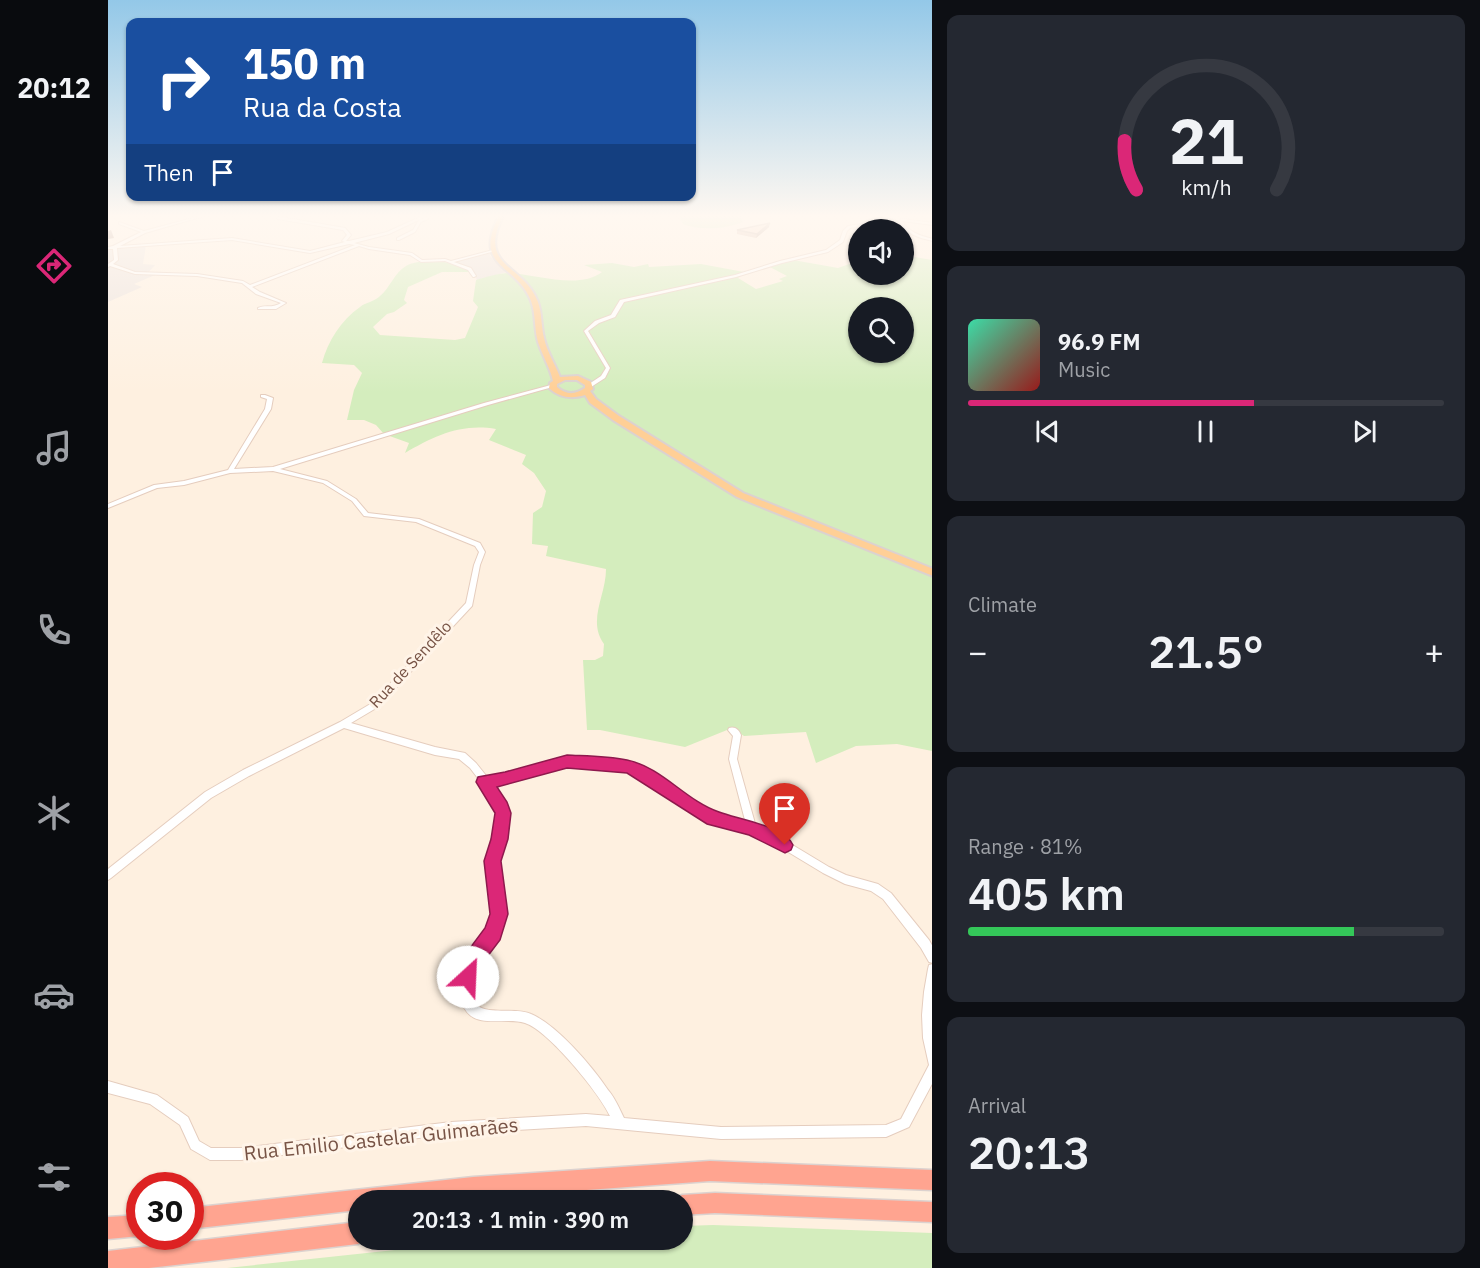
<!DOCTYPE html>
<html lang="en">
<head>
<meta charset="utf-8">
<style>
  :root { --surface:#171b24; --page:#242831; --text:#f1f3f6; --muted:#9ea1a6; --line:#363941; --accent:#db2777 }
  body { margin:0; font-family:"IBM Plex Sans",sans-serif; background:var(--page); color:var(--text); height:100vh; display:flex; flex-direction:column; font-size:22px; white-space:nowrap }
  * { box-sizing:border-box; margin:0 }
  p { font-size:20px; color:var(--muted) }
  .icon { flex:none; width:33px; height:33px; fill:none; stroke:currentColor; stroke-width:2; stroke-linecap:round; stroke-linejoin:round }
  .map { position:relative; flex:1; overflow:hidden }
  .details { display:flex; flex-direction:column; gap:15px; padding:15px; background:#0d0f14; width:548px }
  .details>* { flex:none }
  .hud { position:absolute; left:18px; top:18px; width:570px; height:183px; border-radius:12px; box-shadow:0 2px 4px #0004; background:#1a4fa0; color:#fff; overflow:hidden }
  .tools { position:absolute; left:740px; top:219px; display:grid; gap:12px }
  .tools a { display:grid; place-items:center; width:66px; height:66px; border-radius:50%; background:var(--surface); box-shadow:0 2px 4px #0004; font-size:30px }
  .speed { position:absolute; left:18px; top:1172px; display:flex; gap:12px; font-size:30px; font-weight:700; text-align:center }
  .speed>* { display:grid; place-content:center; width:78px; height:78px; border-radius:50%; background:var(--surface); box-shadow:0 2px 4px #0004; line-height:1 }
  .speed .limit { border:9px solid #d22; background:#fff; color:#111 }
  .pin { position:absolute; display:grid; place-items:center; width:51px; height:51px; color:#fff; margin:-62px -26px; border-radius:50% 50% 50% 0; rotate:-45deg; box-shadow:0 0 6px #0007 }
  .pin .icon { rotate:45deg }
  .me { position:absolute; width:66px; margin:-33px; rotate:25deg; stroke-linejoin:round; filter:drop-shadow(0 0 4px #0008) }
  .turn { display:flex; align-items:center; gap:21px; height:126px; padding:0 18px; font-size:27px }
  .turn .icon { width:78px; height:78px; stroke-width:2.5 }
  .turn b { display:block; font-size:42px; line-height:51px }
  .then { display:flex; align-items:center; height:57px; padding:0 18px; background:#0003; gap:12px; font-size:22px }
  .big { font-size:45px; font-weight:600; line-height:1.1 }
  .details .tile { flex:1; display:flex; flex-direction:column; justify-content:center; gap:9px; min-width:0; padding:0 21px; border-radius:12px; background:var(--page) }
  .details .dial { align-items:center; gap:0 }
  .dial svg { height:156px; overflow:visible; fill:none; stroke:var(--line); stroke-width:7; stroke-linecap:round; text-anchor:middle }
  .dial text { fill:var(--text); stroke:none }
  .song { display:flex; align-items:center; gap:18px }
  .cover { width:72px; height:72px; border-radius:9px; background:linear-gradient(135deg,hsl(160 70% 55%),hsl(0 70% 35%)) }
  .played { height:6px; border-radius:3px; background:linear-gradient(90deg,var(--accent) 60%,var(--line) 60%) }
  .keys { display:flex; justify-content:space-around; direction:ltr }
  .heat { display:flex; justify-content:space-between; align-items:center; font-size:33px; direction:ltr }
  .charge { height:9px; border-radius:4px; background:linear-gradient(90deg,#34c759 81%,var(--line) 0) }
  .trip { position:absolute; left:240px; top:1190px; width:345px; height:60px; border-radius:30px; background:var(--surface); box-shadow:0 2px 4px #0004; font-weight:600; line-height:60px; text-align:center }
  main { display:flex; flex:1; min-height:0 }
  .menu { display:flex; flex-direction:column; width:108px; justify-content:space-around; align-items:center; background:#090b0e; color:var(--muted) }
  .menu .icon { width:42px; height:42px }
  .menu .active { color:var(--accent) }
  .menu b { font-size:27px; color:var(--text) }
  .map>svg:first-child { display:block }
  .industrial { fill:#ece2dc }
  .green { fill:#d4edbd; fill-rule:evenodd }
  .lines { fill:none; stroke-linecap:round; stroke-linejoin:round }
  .minor-casing { stroke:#e5cdbe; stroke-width:2 }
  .major-casing { stroke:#dcd2cf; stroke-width:4 }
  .highway-casing { stroke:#dcd2cf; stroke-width:3 }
  .minor { fill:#fff; fill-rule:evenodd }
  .major { fill:#ffcf96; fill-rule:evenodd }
  .highway { fill:#ffa490; fill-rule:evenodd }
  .wall { fill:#d4ae9c }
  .shaded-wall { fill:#ac8d7f }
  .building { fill:#f6cab5; stroke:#ac8d7f; stroke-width:1.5 }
  .route { fill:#db2777; stroke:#8e194d; stroke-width:1.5 }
  .labels { text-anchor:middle; stroke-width:6; stroke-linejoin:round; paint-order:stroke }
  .street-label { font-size:16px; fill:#775345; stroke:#fff4e8 }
  .near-street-label { font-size:20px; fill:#775345; stroke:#fff4e8 }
</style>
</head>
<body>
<main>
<nav class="menu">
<b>20:12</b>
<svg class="icon active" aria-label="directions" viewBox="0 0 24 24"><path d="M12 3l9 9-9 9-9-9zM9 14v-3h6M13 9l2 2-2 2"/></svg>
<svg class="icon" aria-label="music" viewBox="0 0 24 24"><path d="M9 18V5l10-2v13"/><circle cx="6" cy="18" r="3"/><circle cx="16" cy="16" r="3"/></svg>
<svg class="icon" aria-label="phone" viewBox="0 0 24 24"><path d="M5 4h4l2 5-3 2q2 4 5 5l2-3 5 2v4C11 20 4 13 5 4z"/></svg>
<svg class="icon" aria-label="climate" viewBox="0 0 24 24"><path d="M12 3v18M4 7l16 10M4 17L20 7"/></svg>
<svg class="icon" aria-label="car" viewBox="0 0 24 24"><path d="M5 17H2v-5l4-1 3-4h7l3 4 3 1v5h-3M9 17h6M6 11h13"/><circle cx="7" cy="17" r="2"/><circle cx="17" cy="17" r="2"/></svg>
<svg class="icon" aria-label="filters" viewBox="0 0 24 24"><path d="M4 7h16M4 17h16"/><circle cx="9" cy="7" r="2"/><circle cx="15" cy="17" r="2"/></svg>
</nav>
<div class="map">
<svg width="825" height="1268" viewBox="0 0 825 1268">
  <rect width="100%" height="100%" fill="#fef0e0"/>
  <!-- industrial -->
  <path class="industrial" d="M38,245l-3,19 12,1 -8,9 8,1 -21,9 8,3 -34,15v-54z
    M383,252l-1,4 17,16 -30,8 -5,-11 -21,-6z"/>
  <!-- green -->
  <path class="green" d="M571,216h61l3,6c-18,7 -43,9 -60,2z
    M807,257l17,3v491l-35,-7 -41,2 -40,17 -10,-31 -62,4 -12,-8 -47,19 -85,-17h-13l-4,-70h12l8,-4 1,-12c-17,-24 2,-48 2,-75l-60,-13 2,-10 -16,-2 1,-31 9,-6 4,-16 -12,-18 -12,-9 4,-9 -37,-15 7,-11c-35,-6 -62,7 -91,24l4,-10 -25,-9 -8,-9 -12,-5h-17l7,-30 8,-17 -8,-8 -32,-2c6,-22 19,-43 38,-56 6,-5 14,-5 20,-11 10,-8 14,-23 26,-30 15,-9 54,-5 65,6h-29l-34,15 -4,13 3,3 -13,9 -7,2 -14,13 7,8 75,5 10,-2 13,-31 -5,-6 3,-21c10,-3 22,-7 33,-7 26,1 70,17 93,-1l-18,-7 28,-2 22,4 14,-3 1,3 52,-3 43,8 -6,6 18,11 27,-8 -4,-2 8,-3 -17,-9 23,-7 45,8 20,-7v13h45v-10zM750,308h45v44h-45z
    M605,1225l219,8v35h-705l271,-29h184l1,-13z"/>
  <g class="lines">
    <!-- minor casing -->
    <g class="minor-casing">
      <path id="minor" d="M92,216h4l-59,17 -25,13 112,-8 78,13 35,-9 -3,-1 5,-6 -4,-5 -65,-11 -1,-2 5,-1 -1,1 64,11 6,7 -5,6h3l38,-9 35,-16h3v1l-36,17 -35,9 15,4 43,6 10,7 23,-1 6,2 42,-11 2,1 -41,11 17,6 5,8 -2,1h-1l-5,-7 -23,-9 -24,1 -11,-7 -41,-6 -10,-3 -107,41 8,5 26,11 -10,6h-18v-1c8,-4 13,1 23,-5l-25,-9 -14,-11 -45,-7 -62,-2 -25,-8 -2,1v-3l6,-4 -1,-11h-5v-2l5,-1 28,-14 -22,-8v-2l25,9zM124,240l78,13 39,-9 6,1 -105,40 -7,-4 -46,-7 -62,-2 -22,-8 5,-4 -1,-12z
        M319,217l1,2 -7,3 -6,10 -16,8h-2v-2l16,-8 6,-10z
        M787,219l1,2 -46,7 -3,3 -4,11 -15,10 -46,11 -46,14 -112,25 -9,15 -16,6 -11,8 22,37 -5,10 -14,9 -5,-1 15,-10 5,-8 -22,-37 11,-10 16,-6 9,-15 115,-25 45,-14 46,-11 14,-10 3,-9 5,-5z
        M794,219l31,4v2l-31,-4c7,11 18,15 31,18v2c-14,-3 -27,-7 -35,-20z
        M443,385l5,1 -68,19 -208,64 47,12 29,18 12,14 51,6 61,24 5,9 -5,13 -8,41 -94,101 -27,16 84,24 30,6 11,10 12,15c19,0 36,-9 55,-14 32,-10 66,-6 98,4l75,47 30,9 -17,-65 4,-23 -5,-6 1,-2c6,-2 10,2 12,7l-4,24 19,68 15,5 58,35 17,8 32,9 13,9 38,47 4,7v16l-4,-1 -8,-14 -38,-49 -12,-8 -26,-7 -22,-11 -58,-35 -55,-17 -75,-47 -28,-7 -35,-2 -21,4 -41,13 -17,4c5,8 13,18 14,28 3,16 -9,32 -10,49 -2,19 10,39 5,58 -5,24 -41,52 -30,78 8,19 42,7 59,15 26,11 61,52 77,76 7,8 11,18 16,28l97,9 165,-2 15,-6 28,-54 -6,-27 -1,-23 2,-23 4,-23 1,-4 4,-1v118l-24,45 -23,10 -165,2 -135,-13 -135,8 -210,26h-31l-19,-11 -11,-24 -30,-21 -42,-11v-12l49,14 31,22 11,24 12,7h30l210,-26 135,-8 24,2c-11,-23 -61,-85 -85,-93 -20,-7 -52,8 -62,-18 -10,-24 5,-44 18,-63 4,-6 9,-13 11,-20 6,-20 -7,-39 -5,-59 2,-16 13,-32 11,-49 -1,-10 -10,-20 -15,-28l-2,-1 -1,-4 -10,-13 -11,-9 -24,-4 -91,-27 -95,48 -38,22 -100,80 -3,2v-11l97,-77 38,-22 97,-48 32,-19 94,-100 8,-38 5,-13 -4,-6 -59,-24 -52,-6 -12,-15 -29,-18 -50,-12 -43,2 -46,12 -27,3 -49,20v-4l46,-19 30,-4 44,-11 37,-61 2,-10 -6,-2v-2h4l8,3 -2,11 -37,60 39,-2 211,-64z"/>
    </g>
    <!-- major casing -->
    <g class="major-casing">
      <path id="major" d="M391,216h4c-26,52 20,47 35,86 4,11 3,24 6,36 3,14 11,26 16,39l18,-1 13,6 2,7 -3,2 6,8 23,17 124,77 190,76v7l-196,-79 -124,-77 -23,-17 -5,-8c-13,4 -25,3 -36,-7l1,-5 3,-2c-3,-14 -11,-26 -15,-39 -4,-14 -2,-28 -7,-41 -15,-38 -59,-33 -32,-85zM457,380h12l8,5v3c-10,7 -19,7 -28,-1v-3z"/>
    </g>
    <!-- highway casing -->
    <g class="highway-casing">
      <path id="highway" d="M602,1161l223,9v20l-223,-9 -261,19h-91v10l-168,19v-21l283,-31z
        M607,1193l218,9v20l-218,-9 -33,2v-15h-8l8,-5z
        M32,1215v21l-32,3v-22z
        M250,1222v17h8l-8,5 -209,24h-41v-17z"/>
    </g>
    <!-- minor -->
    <use href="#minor" class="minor"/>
    <!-- major -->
    <use href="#major" class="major"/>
    <!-- highway -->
    <use href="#highway" class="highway"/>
  </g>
  <!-- wall -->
  <path class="wall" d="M661,227l-13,11 -19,-4v-4z"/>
  <!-- shaded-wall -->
  <path class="shaded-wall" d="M662,223l-1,4 -13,11 1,-4z
    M3,230l3,8 -6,1v-8z"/>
  <!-- building -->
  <path class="building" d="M662,223l-13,11 -20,-4z"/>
  <!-- sky -->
  <linearGradient id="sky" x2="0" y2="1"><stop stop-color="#93c8e8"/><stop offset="0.55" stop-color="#fff8f1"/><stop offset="1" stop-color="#fff8f1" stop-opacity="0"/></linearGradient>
  <rect width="825" height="393" fill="url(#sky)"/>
  <!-- route -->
  <path class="route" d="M459,755c19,1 40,1 60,5 35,7 59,41 92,52 18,7 66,14 74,33l-2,5 -6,3 -36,-18 -42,-11 -80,-51 -60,-5 -70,19 10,15 4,11 -3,26 -7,22 7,53 -8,26 -16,21 -10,23 -6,3 -7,-3 -3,-7 12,-29 15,-20 5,-14 -6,-53 7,-22 4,-26 -19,-31 2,-5 27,-5z"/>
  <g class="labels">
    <!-- street labels -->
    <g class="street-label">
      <text transform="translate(302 664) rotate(-47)" y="6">Rua de Sendêlo</text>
    </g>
    <!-- near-street labels -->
    <g class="near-street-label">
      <text transform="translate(273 1139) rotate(-6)" y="7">Rua Emilio Castelar Guimarães</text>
    </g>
  </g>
</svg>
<div class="tools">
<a><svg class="icon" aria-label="sound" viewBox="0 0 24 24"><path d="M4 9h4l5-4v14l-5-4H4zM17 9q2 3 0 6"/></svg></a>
<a><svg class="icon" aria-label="search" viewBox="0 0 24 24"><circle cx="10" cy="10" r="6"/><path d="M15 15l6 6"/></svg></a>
</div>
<div class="speed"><div class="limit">30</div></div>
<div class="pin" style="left:677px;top:845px;background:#d93025"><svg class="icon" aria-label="arrive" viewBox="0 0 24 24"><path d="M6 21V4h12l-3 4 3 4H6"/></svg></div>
<svg class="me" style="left:360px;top:977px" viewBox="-20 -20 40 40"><circle r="19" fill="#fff"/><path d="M0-13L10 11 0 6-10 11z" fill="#db2777"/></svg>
<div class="trip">20:13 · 1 min · 390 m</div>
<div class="hud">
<div class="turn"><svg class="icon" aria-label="right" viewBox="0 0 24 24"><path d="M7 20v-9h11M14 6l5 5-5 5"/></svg><div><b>150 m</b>Rua da Costa</div></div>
<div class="then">Then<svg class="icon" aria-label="arrive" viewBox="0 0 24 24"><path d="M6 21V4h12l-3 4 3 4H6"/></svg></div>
</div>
</div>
<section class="details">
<div class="tile dial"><svg viewBox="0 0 100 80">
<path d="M14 69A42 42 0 1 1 86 69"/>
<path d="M14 69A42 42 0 0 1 8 44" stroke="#db2777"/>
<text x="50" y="56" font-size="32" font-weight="700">21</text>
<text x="50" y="72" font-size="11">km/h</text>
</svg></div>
<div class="tile">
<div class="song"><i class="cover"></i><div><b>96.9 FM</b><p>Music</p></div></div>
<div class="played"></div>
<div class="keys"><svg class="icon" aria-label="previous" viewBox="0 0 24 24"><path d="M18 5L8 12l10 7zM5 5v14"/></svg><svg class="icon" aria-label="pause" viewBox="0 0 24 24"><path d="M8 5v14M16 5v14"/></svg><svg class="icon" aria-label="next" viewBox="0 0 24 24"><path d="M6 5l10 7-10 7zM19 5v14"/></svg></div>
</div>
<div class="tile"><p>Climate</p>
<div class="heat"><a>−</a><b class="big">21.5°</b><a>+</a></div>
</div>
<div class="tile"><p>Range · 81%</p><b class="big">405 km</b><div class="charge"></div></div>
<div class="tile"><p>Arrival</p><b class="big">20:13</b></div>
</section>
</main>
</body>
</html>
